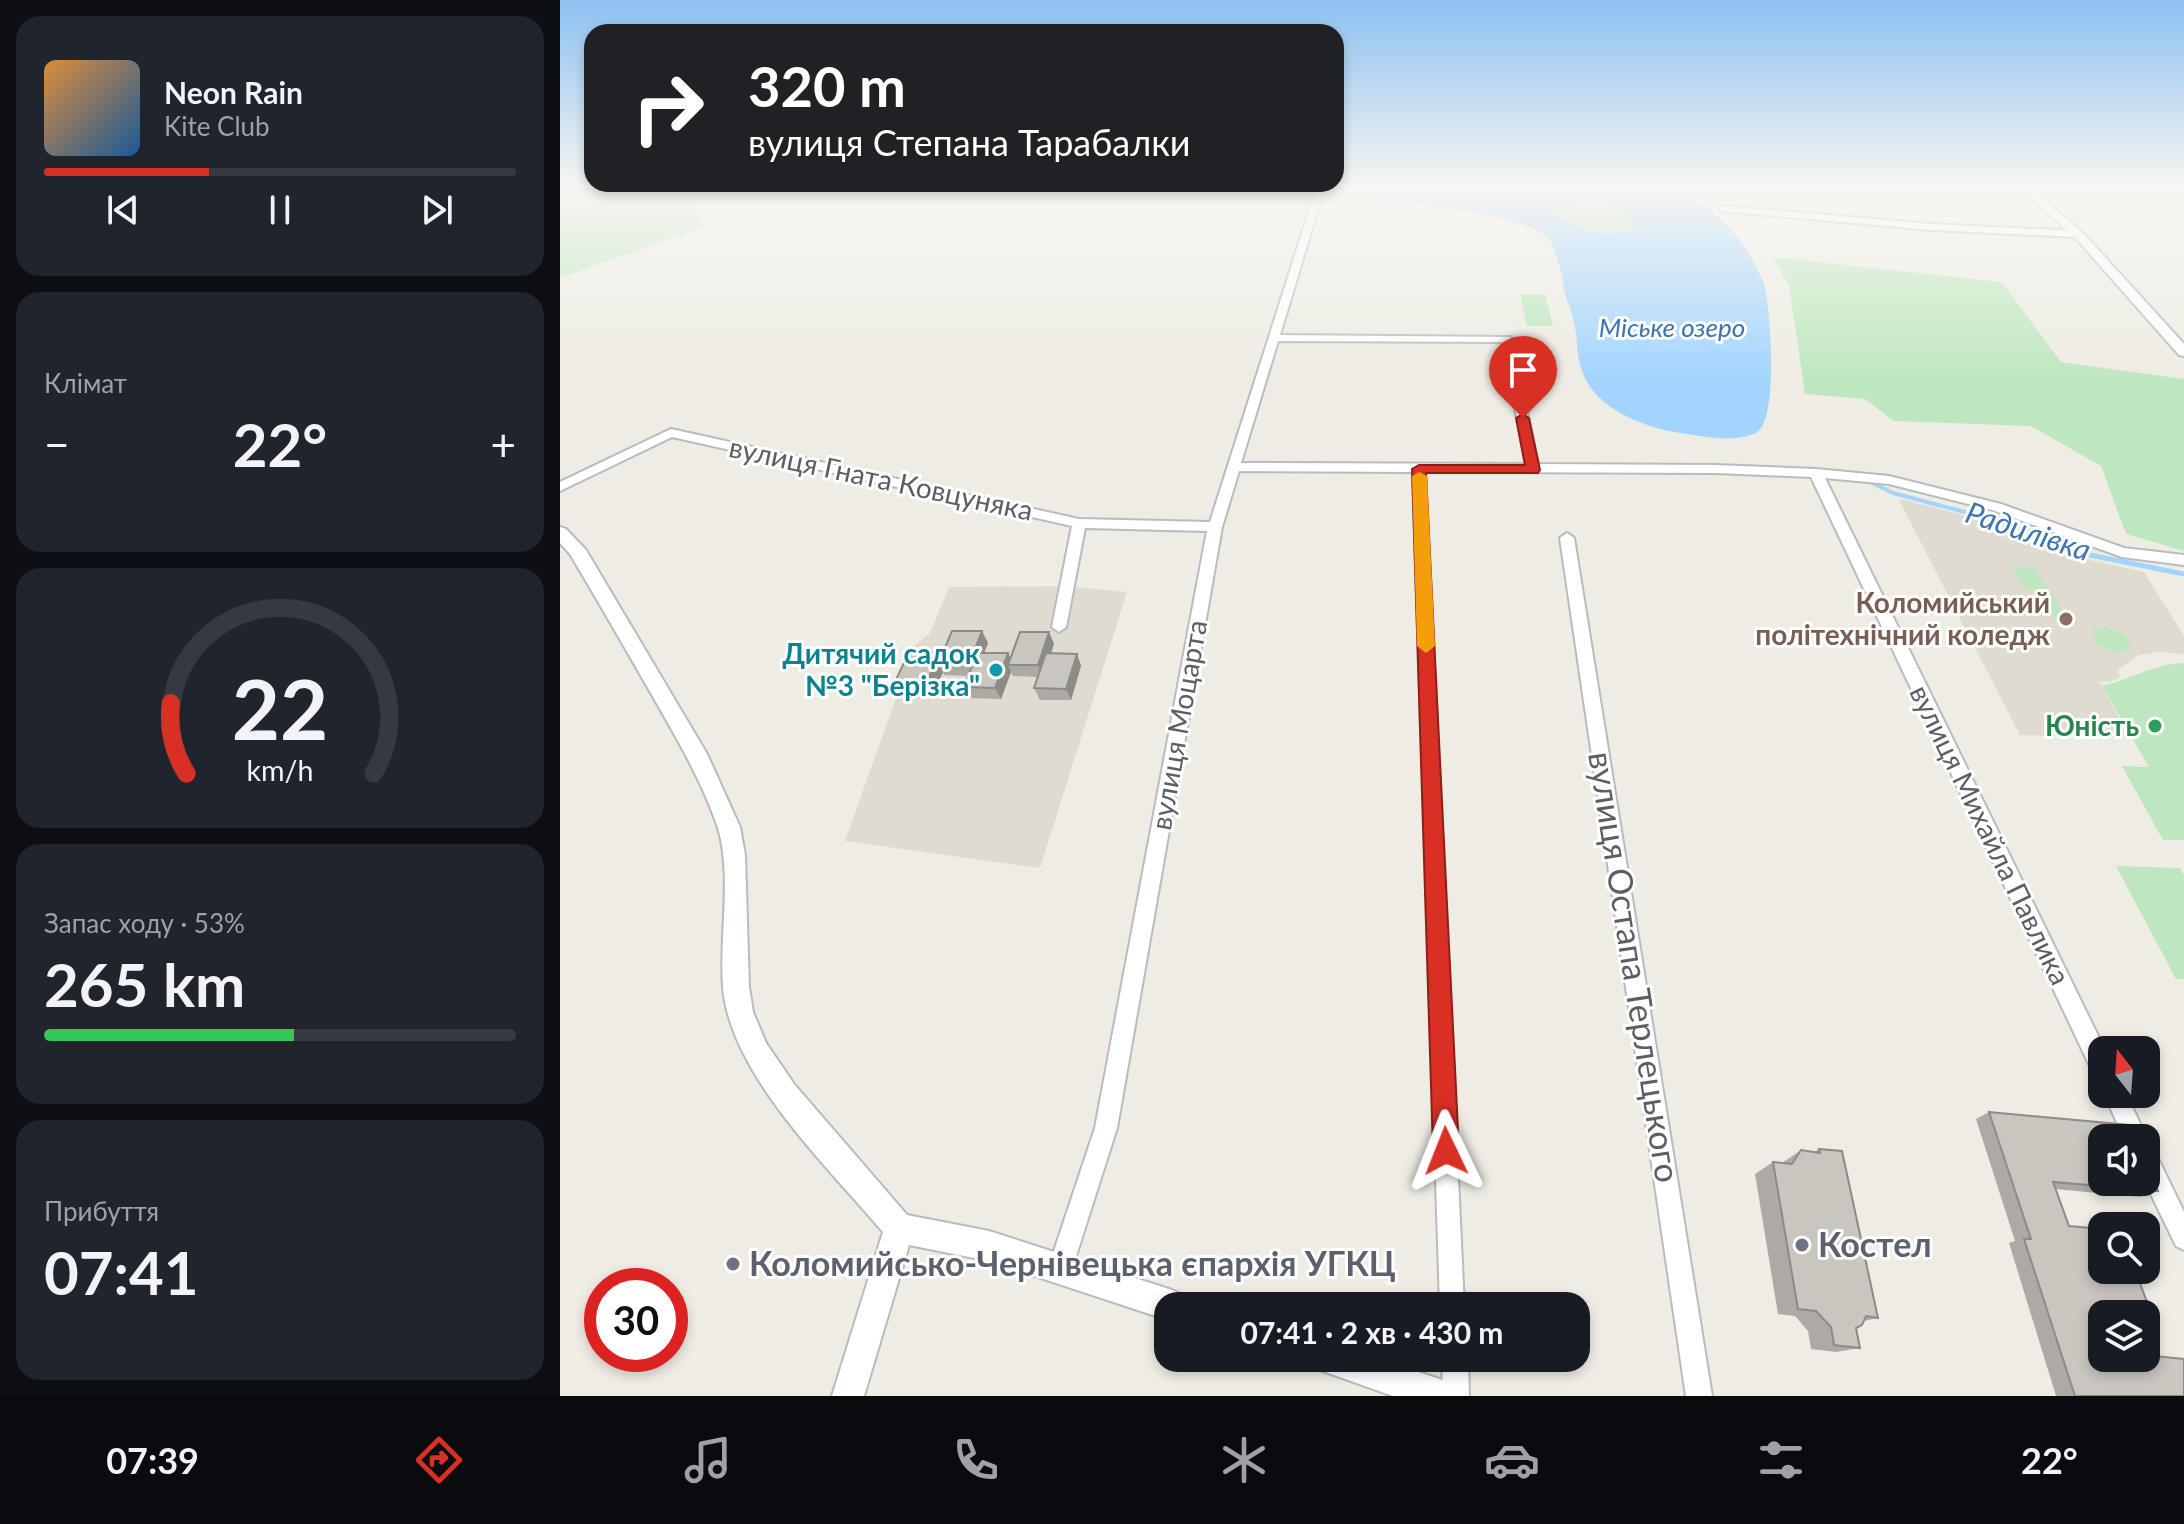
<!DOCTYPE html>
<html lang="uk">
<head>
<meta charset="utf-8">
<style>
  :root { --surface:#171b24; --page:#20242c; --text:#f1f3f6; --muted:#9ea1a6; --line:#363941; --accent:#d93025 }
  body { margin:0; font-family:Lato,sans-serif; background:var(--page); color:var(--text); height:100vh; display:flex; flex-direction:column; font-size:30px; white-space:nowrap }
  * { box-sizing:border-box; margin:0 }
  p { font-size:26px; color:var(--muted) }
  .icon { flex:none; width:44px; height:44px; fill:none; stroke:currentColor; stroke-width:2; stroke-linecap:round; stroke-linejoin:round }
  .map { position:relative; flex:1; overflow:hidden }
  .details { display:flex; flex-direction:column; gap:16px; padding:16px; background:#0d0f14; width:560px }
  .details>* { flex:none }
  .guide { position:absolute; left:24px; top:24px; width:760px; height:168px; border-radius:24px; box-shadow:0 4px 12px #0003; background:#202124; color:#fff; overflow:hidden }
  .needle { width:52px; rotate:343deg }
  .buttons { position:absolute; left:1528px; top:1036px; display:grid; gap:16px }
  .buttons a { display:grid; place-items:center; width:72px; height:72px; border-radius:16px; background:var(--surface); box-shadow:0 4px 12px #0003; font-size:40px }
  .speed { position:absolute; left:24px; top:1268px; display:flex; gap:16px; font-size:40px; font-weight:700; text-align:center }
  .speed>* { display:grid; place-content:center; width:104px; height:104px; border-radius:50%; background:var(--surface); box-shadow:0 4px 12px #0003; line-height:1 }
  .speed .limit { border:12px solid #d22; background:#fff; color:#111 }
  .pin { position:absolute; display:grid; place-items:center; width:68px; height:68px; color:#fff; margin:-82px -34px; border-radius:50% 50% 50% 0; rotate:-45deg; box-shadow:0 0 8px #0007 }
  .pin .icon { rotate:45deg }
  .me { position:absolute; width:88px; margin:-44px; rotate:358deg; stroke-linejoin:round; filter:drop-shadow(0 0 6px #0008) }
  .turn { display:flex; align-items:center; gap:28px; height:168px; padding:0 32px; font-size:36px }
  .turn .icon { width:104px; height:104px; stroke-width:2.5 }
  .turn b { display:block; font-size:56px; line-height:68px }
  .big { font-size:60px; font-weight:700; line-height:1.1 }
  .details .card { flex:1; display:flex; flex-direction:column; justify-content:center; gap:12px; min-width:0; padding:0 28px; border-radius:24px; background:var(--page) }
  .details .dial { align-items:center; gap:0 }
  .dial svg { height:208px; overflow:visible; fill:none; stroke:var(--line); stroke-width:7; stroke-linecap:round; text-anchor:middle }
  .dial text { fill:var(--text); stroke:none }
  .song { display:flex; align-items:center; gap:24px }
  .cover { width:96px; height:96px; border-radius:12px; background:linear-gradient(135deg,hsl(30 70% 55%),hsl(210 70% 35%)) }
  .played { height:8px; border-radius:4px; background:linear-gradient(90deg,var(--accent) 35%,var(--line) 35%) }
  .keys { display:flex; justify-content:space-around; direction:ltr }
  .heat { display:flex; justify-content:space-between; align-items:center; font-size:44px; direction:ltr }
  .charge { height:12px; border-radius:6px; background:linear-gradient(90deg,#34c759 53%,var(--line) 0) }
  .trip { position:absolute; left:594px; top:1292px; width:436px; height:80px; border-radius:24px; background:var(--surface); box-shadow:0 4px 12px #0003; font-weight:700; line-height:80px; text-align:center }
  .dock { display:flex; height:128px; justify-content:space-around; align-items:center; background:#090b0e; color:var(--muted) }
  .dock .icon { width:56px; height:56px }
  .dock .selected { color:var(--accent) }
  .dock b { font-size:36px; color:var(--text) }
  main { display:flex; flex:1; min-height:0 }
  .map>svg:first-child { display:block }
  .education { fill:#dfdbd1 }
  .green { fill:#bee7bf }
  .water { fill:#a2d4ff; fill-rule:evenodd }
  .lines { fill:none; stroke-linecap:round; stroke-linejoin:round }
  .stream-far2 { stroke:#a2d4ff; stroke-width:3 }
  .stream-far1 { stroke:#a2d4ff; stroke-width:4 }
  .stream { stroke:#a2d4ff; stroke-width:5 }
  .minor-casing { stroke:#b8bbc0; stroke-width:4 }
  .tertiary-casing { stroke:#b8bbc0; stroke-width:4 }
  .minor { fill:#fff; fill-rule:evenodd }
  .tertiary { fill:#fff; fill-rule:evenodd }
  .wall { fill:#adaaa5 }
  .shaded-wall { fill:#8d8b86 }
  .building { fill:#c9c6c0; stroke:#8d8b86; stroke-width:2 }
  .route { fill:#d93025; stroke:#8d1f18; stroke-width:2 }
  .slow { fill:#f59e0b }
  .education-dot { fill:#8d6e63; stroke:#fff; stroke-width:3 }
  .culture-dot { fill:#0f9aa8; stroke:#fff; stroke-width:3 }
  .leisure-dot { fill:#2e9e5b; stroke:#fff; stroke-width:3 }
  .worship-dot { fill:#6b7280; stroke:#fff; stroke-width:3 }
  .labels { text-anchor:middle; stroke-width:6; stroke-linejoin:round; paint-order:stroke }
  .far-water-label { font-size:26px; font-style:italic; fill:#3b74b5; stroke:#fff }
  .street-label { font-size:28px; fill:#5b5f64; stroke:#fff }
  .education-label { font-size:28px; font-weight:bold; fill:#785e54; stroke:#fff; text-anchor:end }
  .culture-label { font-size:28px; font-weight:bold; fill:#0d838f; stroke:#fff; text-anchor:end }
  .leisure-label { font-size:28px; font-weight:bold; fill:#27864d; stroke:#fff; text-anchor:end }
  .water-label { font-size:30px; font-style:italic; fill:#3b74b5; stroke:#fff }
  .near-street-label { font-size:34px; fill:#5b5f64; stroke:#fff }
  .near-worship-label { font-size:34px; font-weight:bold; fill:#5b616d; stroke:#fff; text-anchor:start }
</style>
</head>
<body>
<main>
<section class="details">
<div class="card">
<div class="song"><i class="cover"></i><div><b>Neon Rain</b><p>Kite Club</p></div></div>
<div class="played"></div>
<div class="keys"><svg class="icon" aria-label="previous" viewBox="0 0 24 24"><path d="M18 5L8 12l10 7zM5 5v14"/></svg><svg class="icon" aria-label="pause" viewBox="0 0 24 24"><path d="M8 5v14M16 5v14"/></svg><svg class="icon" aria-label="next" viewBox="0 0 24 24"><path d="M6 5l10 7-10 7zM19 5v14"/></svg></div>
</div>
<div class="card"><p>Клімат</p>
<div class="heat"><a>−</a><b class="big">22°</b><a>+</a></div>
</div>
<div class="card dial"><svg viewBox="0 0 100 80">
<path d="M14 69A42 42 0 1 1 86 69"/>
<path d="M14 69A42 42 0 0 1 8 42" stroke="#d93025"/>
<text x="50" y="56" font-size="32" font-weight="700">22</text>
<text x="50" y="72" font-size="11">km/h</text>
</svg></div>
<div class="card"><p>Запас ходу · 53%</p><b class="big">265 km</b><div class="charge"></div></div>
<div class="card"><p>Прибуття</p><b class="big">07:41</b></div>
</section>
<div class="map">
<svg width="1624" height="1396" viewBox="0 0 1624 1396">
  <rect width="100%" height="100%" fill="#eeece3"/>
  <!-- education -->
  <path class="education" d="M1341,499l107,28 82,33 54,12 40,64v18l-25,-2 -21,3 -21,16 4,6 -11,5 -11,-1 31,57 -110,-3 -120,-233z
    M506,586l61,6 -87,276 -195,-27 70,-196 15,-12 19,-46z"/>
  <!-- green -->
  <path class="green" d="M0,186h118l27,40 -145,52z
    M1034,201c19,2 34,11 45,27 -31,10 -59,3 -85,-15l3,-5z
    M1212,257l230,25 59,80 123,17v172l-58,-17 -25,-68 -70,-40 -137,-5 -29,-22 -60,-5 -16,-109z
    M960,294h25l8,32h-26z
    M1452,568h23l33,53 -12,-1 -19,-30h-11z
    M1546,627c11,4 25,8 25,22l-15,4 -19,-9 -5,-13z
    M1624,663v177h-21l-41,-74 27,1 -47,-81c32,-7 46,-21 82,-23z
    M1556,866l64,2 4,7v104h-8z"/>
  <!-- water -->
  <path class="water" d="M845,186h260c44,11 79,52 97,93 9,20 17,141 -5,153 -22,12 -54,4 -77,1 -37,-6 -85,-24 -98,-62 -6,-16 -4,-32 -8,-48 -2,-13 -10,-27 -11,-41 -1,-9 -9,-38 -15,-44 -24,-25 -152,-34 -193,-48l43,4zM1034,201c18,2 35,11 44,27 -28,10 -60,4 -84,-15l3,-5z"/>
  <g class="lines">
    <!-- stream-far2 -->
    <path class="stream-far2" d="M775,186l26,5"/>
    <!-- stream-far1 -->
    <path class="stream-far1" d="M1314,484l19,9 94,25"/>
    <!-- stream -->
    <path class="stream" d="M1420,516l28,7 77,31 99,20"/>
    <!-- minor casing -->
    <g class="minor-casing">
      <path id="minor" d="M757,186h8l-45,149 231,2 27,127 178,1 100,4 73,7 112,28 123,44 60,7v10l-62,-8 -130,-47 -103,-26 -64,-6 280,572h-3v28l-8,-3 -283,-598 -95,-4 -291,-1 39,834h-24l-27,-834 -174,-1 -17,56 -105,601 -48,150 -9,3 -9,-3 -3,-9 47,-141 112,-597 -122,-3 -19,99 -7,5 -7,-5 20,-101 -400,-89 -112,54v-9l111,-53 408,90 131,3zM718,341l224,1 24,122 -285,-1z
        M1163,206l208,18 147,7 5,3 -5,3 -147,-7 -211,-19v-4z
        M1007,533l7,5 138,858h-26l-126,-858z
        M1544,1094h22l21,44 -1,3v-3h-22z
        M1586,1147l8,3 30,62v38l-8,-4 -31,-64z
        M882,1358h26l1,38h-26z"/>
    </g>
    <!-- tertiary casing -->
    <g class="tertiary-casing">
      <path id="tertiary" d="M1457,186h11l54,46 102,112v12l-5,-1 -105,-119z
        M0,527l6,2 20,21 121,204 33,73 5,28 4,132 4,25 13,31 28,41 113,131 82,16 183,59 11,5 5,11h-20v14l-179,-59 -80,-16 -45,151h-32l51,-164c-55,-65 -153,-158 -160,-245 -4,-50 10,-115 -6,-162 -16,-46 -41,-88 -65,-130 -27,-47 -54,-94 -82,-141l-10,-11z
        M752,1358h65l77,26 4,12h-65l-76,-27z"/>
    </g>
    <!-- minor -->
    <use href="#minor" class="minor"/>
    <!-- tertiary -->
    <use href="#tertiary" class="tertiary"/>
  </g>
  <!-- wall -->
  <path class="wall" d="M422,631l6,12 -4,10h24l2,5 39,-26 5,12 -3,10h26l4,12 -10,34h-31l-6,-12 4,-11 -25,-1 -2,-4 -10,27 -31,-1 -6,-11 4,-11 -24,-1 -1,-3 -11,26h-31l-8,-12z
    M1429,1112l169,79 -18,6 -85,-8 14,37 81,84 -19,3 -34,-4 5,49 82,38h-128l-47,-153 6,-2 -39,-122z
    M1259,1149l59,169 -14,3 -8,7 4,20 -24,4 -25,-3 -3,-18 -13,-15 -17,-2 -23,-140 18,-12 9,1 19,-13 13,2z"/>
  <!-- shaded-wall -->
  <path class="shaded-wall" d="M422,631l6,12 -13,33 -6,-12z
    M489,632l5,12 -11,33 -5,-12z
    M379,653l7,11h-8l5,8 -11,26 -7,-11z
    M448,653l6,12h-6l3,7 -10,27 -6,-11z
    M517,654l4,12 -10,34 -5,-11z"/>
  <!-- building -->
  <path class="building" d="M392,631h30l-13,33h-31z
    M460,632h29l-11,33h-30z
    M349,652l30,1 -14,34 -32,-1z
    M417,653h31l-13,35 -31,-1z
    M486,653l31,1 -11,35 -32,-1z
    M1429,1112l141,13 6,13h-34v44h44v-20l12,29 -105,-9 16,44 33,3v41h33l15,40 -54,-5 6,17v36h44v-3l38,4v37h-109l-51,-157h7z
    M1259,1149l23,2 36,167 -12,-2 -4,9 -6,3 4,20 -26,-3 -3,-18 -15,-16 -18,-2 -25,-147 19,2 9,-14 19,3z"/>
  <!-- sky -->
  <linearGradient id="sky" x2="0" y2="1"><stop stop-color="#8cc1f1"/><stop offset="0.49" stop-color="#f7f6f2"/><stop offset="1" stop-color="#f7f6f2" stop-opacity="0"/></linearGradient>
  <rect width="1624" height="381" fill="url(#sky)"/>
  <!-- route -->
  <path class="route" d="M963,414l6,4 11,52 -2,3h-112l33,678 -4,9 -9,4 -9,-4 -4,-9 -21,-682 7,-4h106l-9,-47z"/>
  <!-- slow -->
  <path class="slow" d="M859,472l8,4 8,170 -9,7 -9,-7 -5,-170z"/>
  <!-- markers -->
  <circle class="education-dot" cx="1506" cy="619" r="8"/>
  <circle class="culture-dot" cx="436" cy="670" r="8"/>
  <circle class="leisure-dot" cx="1595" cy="726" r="8"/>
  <g class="worship-dot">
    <circle cx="1242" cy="1245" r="8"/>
    <circle cx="173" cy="1264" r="8"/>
  </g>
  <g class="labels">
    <!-- far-water labels -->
    <g class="far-water-label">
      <text x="1112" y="337">Міське озеро</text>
    </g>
    <!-- street labels -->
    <g class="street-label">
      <text transform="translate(321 479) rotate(12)" y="10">вулиця Гната Ковцуняка</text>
      <text transform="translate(619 725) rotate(-80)" y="10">вулиця Моцарта</text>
      <text transform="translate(1430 835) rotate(64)" y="10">вулиця Михайла Павлика</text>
    </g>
    <!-- education labels -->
    <g class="education-label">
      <text x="1490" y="613">Коломийський<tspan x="1490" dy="32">політехнічний коледж</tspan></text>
    </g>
    <!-- culture labels -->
    <g class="culture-label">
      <text x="420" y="664">Дитячий садок<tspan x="420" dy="32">№3 "Берізка"</tspan></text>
    </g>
    <!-- leisure labels -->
    <g class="leisure-label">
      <text x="1579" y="736">Юність</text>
    </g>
    <!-- water labels -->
    <g class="water-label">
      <text transform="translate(1468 532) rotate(18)" y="10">Радилівка</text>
    </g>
    <!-- near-street labels -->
    <g class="near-street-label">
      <text transform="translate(1074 967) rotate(81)" y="12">вулиця Остапа Терлецького</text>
    </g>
    <!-- near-worship labels -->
    <g class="near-worship-label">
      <text x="1258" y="1257">Костел</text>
      <text x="189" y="1276">Коломийсько-Чернівецька єпархія УГКЦ</text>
    </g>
  </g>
</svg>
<div class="buttons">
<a><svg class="needle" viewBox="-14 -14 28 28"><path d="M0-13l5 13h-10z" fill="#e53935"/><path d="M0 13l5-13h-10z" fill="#9ea1a6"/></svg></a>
<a><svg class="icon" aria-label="sound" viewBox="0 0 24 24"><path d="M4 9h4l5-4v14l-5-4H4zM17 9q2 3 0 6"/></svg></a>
<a><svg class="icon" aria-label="search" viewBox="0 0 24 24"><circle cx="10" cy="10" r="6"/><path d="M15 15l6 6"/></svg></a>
<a><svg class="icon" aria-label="layers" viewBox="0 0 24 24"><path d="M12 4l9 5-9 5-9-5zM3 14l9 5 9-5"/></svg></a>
</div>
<div class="speed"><div class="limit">30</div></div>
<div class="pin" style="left:963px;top:418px;background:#d93025"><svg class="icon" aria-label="arrive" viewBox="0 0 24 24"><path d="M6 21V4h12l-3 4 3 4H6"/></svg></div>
<svg class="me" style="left:886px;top:1151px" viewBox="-20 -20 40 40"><path d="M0-17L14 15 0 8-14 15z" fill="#d93025" stroke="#fff" stroke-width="4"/></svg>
<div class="trip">07:41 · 2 хв · 430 m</div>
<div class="guide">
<div class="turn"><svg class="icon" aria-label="right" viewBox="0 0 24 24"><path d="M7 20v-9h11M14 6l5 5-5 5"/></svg><div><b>320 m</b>вулиця Степана Тарабалки</div></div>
</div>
</div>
</main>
<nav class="dock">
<b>07:39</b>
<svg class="icon selected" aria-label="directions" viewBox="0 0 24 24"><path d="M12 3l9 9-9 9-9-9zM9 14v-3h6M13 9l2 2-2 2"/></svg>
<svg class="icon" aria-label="music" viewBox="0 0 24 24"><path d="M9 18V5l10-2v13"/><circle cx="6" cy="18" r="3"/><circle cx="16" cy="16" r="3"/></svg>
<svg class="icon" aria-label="phone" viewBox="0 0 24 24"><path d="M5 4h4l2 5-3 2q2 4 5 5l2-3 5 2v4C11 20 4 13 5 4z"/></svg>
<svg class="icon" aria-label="climate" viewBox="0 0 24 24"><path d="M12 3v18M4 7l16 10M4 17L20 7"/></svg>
<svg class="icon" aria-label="car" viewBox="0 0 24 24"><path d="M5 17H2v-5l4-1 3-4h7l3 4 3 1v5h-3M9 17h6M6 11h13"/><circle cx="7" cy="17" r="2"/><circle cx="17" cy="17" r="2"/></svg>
<svg class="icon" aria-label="filters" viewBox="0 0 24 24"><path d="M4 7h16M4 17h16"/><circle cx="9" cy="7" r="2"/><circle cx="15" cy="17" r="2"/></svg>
<b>22°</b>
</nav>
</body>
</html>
